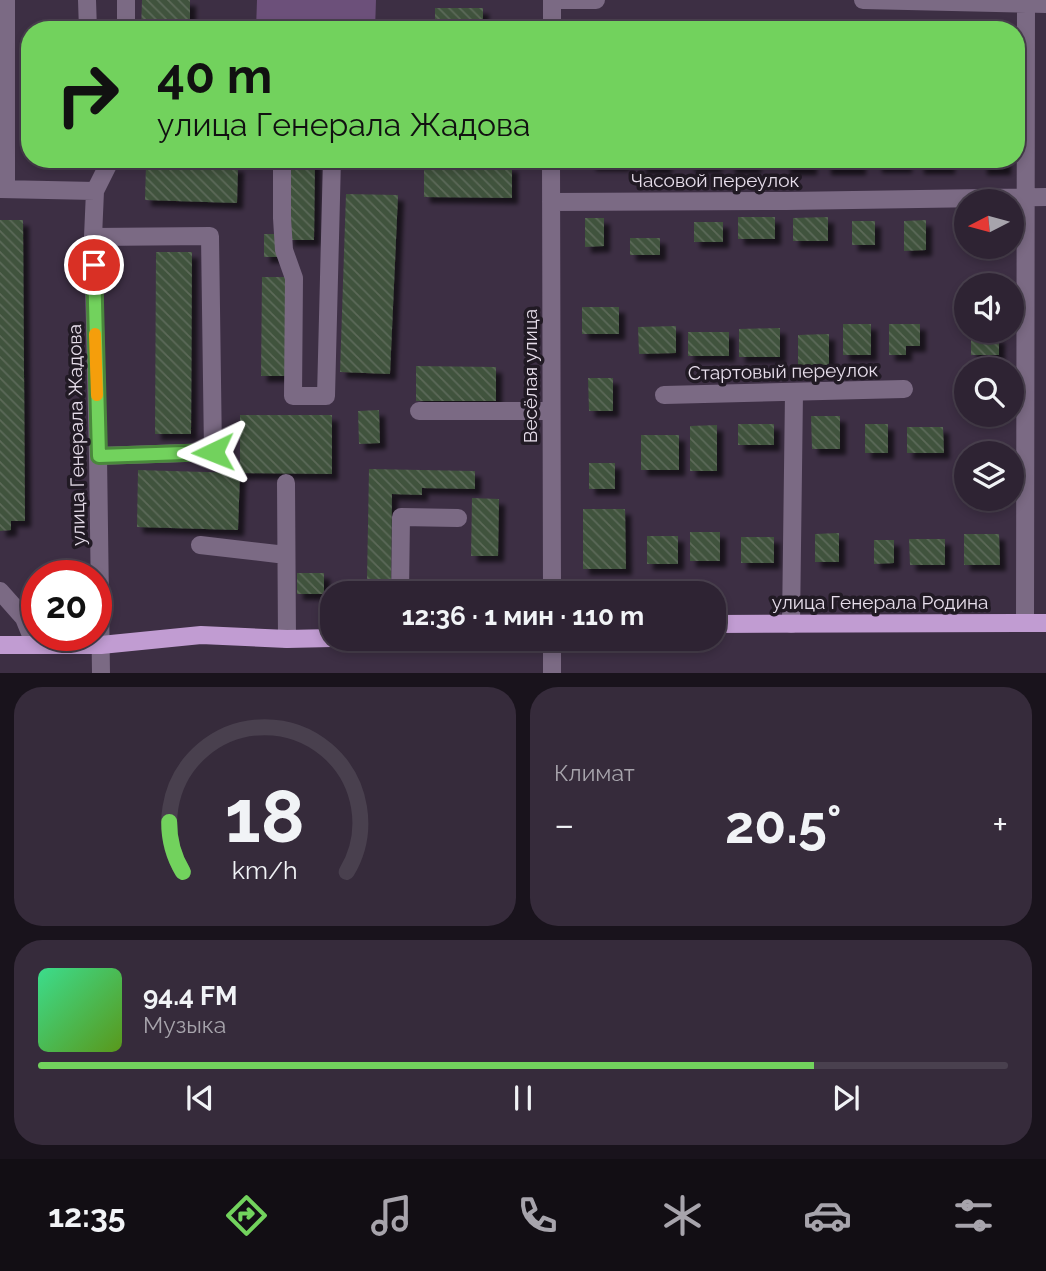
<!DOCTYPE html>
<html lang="ru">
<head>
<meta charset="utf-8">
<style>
  :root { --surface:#2e2333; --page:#362b3b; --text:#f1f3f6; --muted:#a7a4ac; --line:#49404e; --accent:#72d25d }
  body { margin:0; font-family:Raleway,sans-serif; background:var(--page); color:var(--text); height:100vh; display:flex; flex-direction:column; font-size:26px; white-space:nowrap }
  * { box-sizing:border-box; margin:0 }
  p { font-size:23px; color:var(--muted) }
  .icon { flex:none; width:38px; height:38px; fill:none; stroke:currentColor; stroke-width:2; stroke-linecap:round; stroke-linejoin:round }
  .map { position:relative; height:673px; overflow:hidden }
  .sheet { display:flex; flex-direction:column; gap:14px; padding:14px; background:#19131c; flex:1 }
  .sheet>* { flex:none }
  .hud { position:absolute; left:21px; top:21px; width:1004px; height:147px; border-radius:28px; box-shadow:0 4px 10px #0003,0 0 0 2px var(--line); background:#72d25d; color:#111; overflow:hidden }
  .needle { width:46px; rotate:264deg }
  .tools { position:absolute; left:954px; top:189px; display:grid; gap:14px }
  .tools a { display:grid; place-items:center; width:70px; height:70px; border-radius:50%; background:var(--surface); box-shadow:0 4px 10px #0003,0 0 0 2px var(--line); font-size:35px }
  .speed { position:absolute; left:21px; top:560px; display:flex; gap:14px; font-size:35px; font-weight:700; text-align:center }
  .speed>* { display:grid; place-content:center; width:91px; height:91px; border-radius:50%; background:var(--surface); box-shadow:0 4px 10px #0003,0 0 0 2px var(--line); line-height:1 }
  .speed .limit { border:10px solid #d22; background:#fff; color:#111 }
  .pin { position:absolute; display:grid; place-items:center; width:60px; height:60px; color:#fff; margin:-30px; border:4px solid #fff; border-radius:50%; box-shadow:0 2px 7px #0007 }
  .me { position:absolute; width:77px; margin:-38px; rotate:268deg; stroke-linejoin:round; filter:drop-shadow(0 0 5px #0008) }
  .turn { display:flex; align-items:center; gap:24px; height:147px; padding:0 21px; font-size:32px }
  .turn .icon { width:91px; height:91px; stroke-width:2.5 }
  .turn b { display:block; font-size:49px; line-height:60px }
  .big { font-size:52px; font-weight:700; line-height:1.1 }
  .sheet .widget { flex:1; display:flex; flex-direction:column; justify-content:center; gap:10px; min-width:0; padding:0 24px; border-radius:28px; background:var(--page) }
  .sheet .dial { align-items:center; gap:0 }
  .dial svg { height:182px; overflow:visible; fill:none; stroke:var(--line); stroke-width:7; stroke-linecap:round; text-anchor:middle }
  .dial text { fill:var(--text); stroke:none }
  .song { display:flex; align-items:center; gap:21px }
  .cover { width:84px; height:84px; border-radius:10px; background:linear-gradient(135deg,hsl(150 70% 55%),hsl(90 70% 35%)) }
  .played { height:7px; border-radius:4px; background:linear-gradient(90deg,var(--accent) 80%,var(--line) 80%) }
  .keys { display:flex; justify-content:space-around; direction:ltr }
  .heat { display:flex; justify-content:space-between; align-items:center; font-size:38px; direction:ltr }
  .sheet .tiles { flex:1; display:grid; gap:14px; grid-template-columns:1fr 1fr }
  .widget:last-child { grid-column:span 2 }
  .trip { position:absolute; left:320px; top:581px; width:406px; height:70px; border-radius:28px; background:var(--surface); box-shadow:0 4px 10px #0003,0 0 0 2px var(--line); font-weight:700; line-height:70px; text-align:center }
  .menu { display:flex; height:112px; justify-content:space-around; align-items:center; background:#120e14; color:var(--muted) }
  .menu .icon { width:49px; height:49px }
  .menu .current { color:var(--accent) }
  .menu b { font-size:32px; color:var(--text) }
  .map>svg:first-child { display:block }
  .park { fill:#6c507a }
  .building { fill:url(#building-back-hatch); filter:url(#shadow) }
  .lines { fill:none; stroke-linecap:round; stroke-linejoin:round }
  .minor { stroke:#7b6a84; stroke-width:18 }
  .major { stroke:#c19cd2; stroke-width:18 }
  .route-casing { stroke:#4a883c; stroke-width:18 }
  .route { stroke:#72d25d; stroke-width:12 }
  .slow { stroke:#f59e0b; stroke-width:12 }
  .labels { text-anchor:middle; stroke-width:7; stroke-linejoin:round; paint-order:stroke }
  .street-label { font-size:19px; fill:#e7deeb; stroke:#211a24 }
</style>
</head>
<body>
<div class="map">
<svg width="1046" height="673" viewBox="0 0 1046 673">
  <defs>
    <pattern id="building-back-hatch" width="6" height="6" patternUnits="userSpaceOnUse" patternTransform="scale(1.75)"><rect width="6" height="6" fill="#40523d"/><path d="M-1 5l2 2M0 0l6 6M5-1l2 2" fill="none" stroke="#5c6a59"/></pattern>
    <filter id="shadow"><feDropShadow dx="6" dy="6" stdDeviation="2" flood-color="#0009"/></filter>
  </defs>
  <rect width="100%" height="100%" fill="#3d2f44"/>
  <!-- park -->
  <path class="park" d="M257,0h119l-1,30h-119z"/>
  <!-- building -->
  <path class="building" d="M142,0h48v30h-49z
    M435,8h48v22h-48z
    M289,159h26l-1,81h-26z
    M590,159h34v6h-34z
    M640,159h26v9h-26z
    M689,159h27v8h-27z
    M729,159h26v9h-26z
    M784,159h27v10h-27z
    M825,159h35v10h-35z
    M876,159h30v8h-30z
    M918,159h31v9h-31z
    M981,159h24v10h-24z
    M146,163l92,3 -1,37 -92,-3z
    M424,164l88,2v32l-88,-1z
    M346,194l52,1 -8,179 -50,-2z
    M738,217h37v22h-37z
    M828,217v24h-35v-23z
    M585,218h19v28l-19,1z
    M0,220h23l2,301h-14v9l-11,1z
    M926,220v30l-22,1v-30z
    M852,221h23v24h-23z
    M694,222h29v20h-29z
    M264,234h16l-1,23h-15z
    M630,238h30v17h-30z
    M156,252h36l-1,182h-36z
    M262,277h25v99h-26z
    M582,307h37v27h-37z
    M843,324h28v31h-28z
    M889,324h31v22h-14v9h-17z
    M676,326v27l-37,1 -1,-27z
    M780,328v29h-41v-28z
    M688,332h41v24h-41z
    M829,334v31h-31v-30z
    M971,337h28v18h-28z
    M416,366l80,1v34h-80z
    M588,378h25v33h-24z
    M379,410l1,33 -21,1 -1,-33z
    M240,415h92v59l-92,-1 -2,57 -101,-3 1,-57 102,3z
    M811,416h29v33h-28z
    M738,424h36v21h-36z
    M865,424h23v29h-23z
    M717,425v46h-27v-45z
    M907,427h36l1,26h-37z
    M641,435h38v35h-38z
    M589,463h26v26h-26z
    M369,469l106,2v18l-53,-1v7l-30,-1 -1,85h-24z
    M472,498l27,1 -1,57h-27z
    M583,509h42l1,60h-43z
    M690,532h30v29h-30z
    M839,533v29h-24v-28z
    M964,534h35l1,31h-36z
    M647,536h31v28h-31z
    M741,537h33v26h-33z
    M909,539h36v26h-35z
    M874,540h20v23l-20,1z
    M297,573h27v21h-27z"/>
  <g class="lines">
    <!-- minor -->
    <path class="minor" d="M6,0v189
      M87,0l1,30
      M552,0h44
      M552,0v30
      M863,0l183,4
      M126,30v-30
      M282,159v59l2,32 10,28 -1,118h33l6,-237
      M551,159l1,434
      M0,189l95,2
      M551,202l236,-1 259,-4
      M93,237l117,-1 3,216 -115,4
      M664,395l240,-6
      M419,411h132
      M286,483l1,156
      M200,545l86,10
      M0,591l24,27 11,27
      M400,593l1,-76 57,1
      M1025,623l1,-619
      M791,624l3,-231
      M101,673l-3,-217 -5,-219 2,-46 16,-32
      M552,673v-34"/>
    <!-- major -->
    <path class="major" d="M714,624l332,-1
      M0,645h101l100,-10 86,4 45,-1"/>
  </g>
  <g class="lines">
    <!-- route casing -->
    <g class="route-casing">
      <path id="route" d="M94,265l5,191 114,-4"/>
    </g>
    <!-- route -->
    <use href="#route" class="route"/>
    <!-- slow -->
    <path class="slow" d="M95,334l2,61"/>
  </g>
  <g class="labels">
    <!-- street labels -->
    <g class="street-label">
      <text x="715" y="187">Часовой переулок</text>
      <text transform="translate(783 371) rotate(-1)" y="7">Стартовый переулок</text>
      <text transform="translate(530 376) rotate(-90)" y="7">Весёлая улица</text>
      <text transform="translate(76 435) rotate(-91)" y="7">улица Генерала Жадова</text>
      <text x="880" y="609">улица Генерала Родина</text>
    </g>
  </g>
</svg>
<div class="tools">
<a><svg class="needle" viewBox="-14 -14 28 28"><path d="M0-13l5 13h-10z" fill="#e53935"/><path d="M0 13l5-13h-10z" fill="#a7a4ac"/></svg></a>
<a><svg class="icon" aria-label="sound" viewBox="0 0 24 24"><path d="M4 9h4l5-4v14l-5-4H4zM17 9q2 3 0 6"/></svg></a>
<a><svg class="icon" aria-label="search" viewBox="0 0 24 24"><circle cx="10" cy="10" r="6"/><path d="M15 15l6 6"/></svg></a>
<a><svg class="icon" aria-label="layers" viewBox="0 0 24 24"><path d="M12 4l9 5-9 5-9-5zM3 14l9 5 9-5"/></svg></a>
</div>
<div class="speed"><div class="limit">20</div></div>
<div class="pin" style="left:94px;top:265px;background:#d93025"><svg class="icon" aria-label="arrive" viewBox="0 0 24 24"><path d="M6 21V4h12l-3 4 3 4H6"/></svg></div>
<svg class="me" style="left:213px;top:452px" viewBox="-20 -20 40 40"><path d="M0-17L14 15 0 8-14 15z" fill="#72d25d" stroke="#fff" stroke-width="4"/></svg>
<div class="trip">12:36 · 1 мин · 110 m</div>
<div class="hud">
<div class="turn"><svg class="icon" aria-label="right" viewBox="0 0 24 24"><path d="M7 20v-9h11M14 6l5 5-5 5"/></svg><div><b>40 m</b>улица Генерала Жадова</div></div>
</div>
</div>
<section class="sheet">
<div class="tiles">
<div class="widget dial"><svg viewBox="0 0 100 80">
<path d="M14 69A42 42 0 1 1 86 69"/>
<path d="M14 69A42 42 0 0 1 8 47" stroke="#72d25d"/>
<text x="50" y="56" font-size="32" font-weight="700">18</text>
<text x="50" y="72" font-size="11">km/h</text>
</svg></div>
<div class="widget"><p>Климат</p>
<div class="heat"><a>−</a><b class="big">20.5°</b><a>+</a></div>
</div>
<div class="widget">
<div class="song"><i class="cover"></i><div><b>94.4 FM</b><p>Музыка</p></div></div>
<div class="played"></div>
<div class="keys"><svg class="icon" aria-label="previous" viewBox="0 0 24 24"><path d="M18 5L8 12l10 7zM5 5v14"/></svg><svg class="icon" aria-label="pause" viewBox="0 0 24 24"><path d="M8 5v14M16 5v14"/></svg><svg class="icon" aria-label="next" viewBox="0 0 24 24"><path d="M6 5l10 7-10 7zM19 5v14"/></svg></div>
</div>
</div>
</section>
<nav class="menu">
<b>12:35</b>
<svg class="icon current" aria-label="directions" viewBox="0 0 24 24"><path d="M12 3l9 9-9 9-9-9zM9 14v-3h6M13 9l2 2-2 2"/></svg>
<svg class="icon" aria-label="music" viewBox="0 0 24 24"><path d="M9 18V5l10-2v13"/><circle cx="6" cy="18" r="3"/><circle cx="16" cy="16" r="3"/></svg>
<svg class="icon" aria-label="phone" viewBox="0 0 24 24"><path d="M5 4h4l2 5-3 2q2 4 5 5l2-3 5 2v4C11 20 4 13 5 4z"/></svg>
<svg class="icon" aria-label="climate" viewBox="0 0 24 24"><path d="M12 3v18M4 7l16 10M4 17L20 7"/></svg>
<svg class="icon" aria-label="car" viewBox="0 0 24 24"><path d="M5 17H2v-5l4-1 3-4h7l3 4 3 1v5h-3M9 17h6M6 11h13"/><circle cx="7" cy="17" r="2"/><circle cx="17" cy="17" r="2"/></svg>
<svg class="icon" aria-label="filters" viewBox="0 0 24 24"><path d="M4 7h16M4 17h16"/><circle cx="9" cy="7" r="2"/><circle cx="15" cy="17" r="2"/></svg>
</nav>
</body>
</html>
